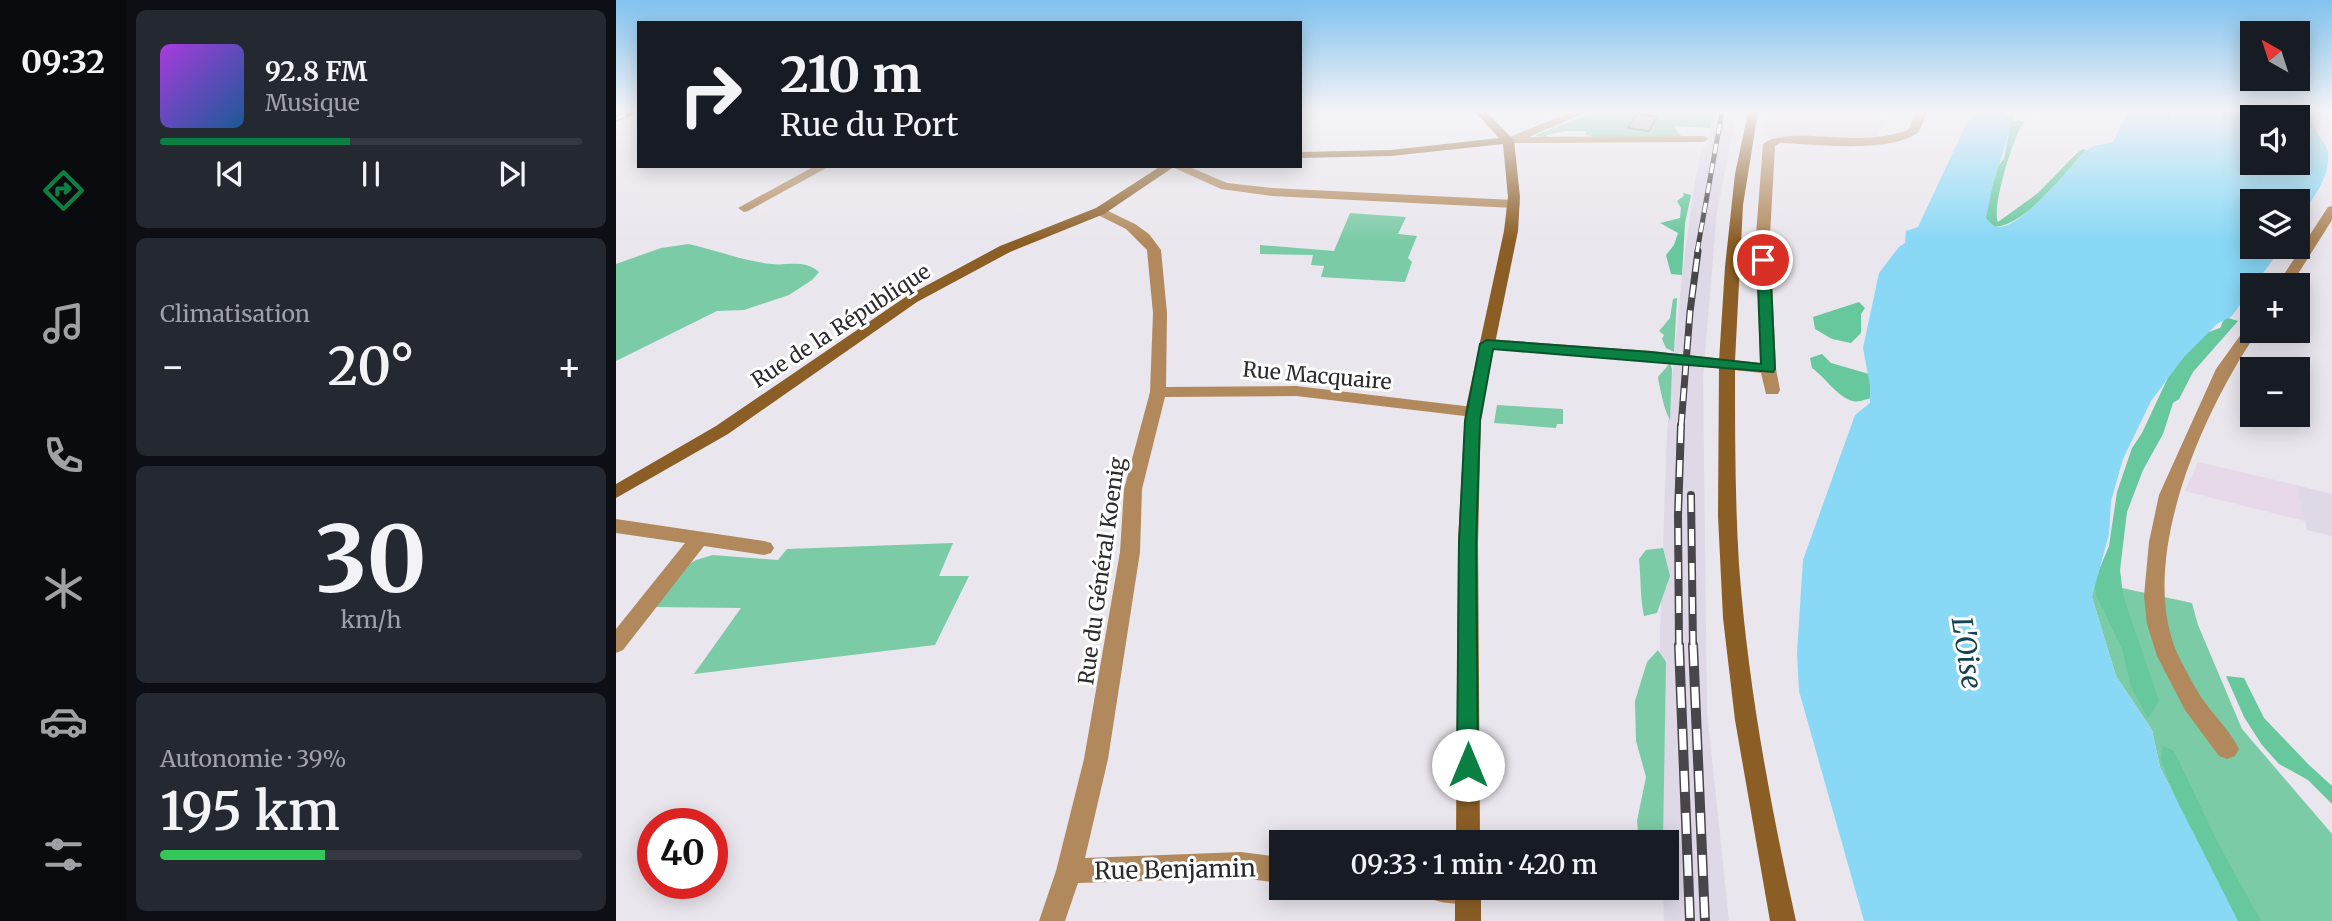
<!DOCTYPE html>
<html lang="fr">
<head>
<meta charset="utf-8">
<style>
  :root { --surface:#171b24; --page:#242831; --text:#f1f3f6; --muted:#9ea1a6; --line:#363941; --accent:#0b8043 }
  body { margin:0; font-family:Merriweather,serif; background:var(--page); color:var(--text); height:100vh; display:flex; flex-direction:column; font-size:26px; white-space:nowrap }
  * { box-sizing:border-box; margin:0 }
  p { font-size:23px; color:var(--muted) }
  .icon { flex:none; width:38px; height:38px; fill:none; stroke:currentColor; stroke-width:2; stroke-linecap:round; stroke-linejoin:round }
  .map { position:relative; flex:1; overflow:hidden }
  .side { display:flex; flex-direction:column; gap:10px; padding:10px; background:#0d0f14; width:490px }
  .side>* { flex:none }
  .banner { position:absolute; left:21px; top:21px; width:665px; height:147px; border-radius:0px; box-shadow:0 4px 18px #0003; background:#171b24; color:var(--text); overflow:hidden }
  .needle { width:46px; rotate:321deg }
  .tools { position:absolute; left:1624px; top:21px; display:grid; gap:14px }
  .tools a { display:grid; place-items:center; width:70px; height:70px; border-radius:0px; background:var(--surface); box-shadow:0 4px 18px #0003; font-size:35px }
  .speed { position:absolute; left:21px; top:808px; display:flex; gap:14px; font-size:35px; font-weight:700; text-align:center }
  .speed>* { display:grid; place-content:center; width:91px; height:91px; border-radius:50%; background:var(--surface); box-shadow:0 4px 18px #0003; line-height:1 }
  .speed .limit { border:10px solid #d22; background:#fff; color:#111 }
  .pin { position:absolute; display:grid; place-items:center; width:60px; height:60px; color:#fff; margin:-30px; border:4px solid #fff; border-radius:50%; box-shadow:0 2px 7px #0007 }
  .me { position:absolute; width:77px; margin:-38px; rotate:0deg; stroke-linejoin:round; filter:drop-shadow(0 0 5px #0008) }
  .turn { display:flex; align-items:center; gap:24px; height:147px; padding:0 28px; font-size:32px }
  .turn .icon { width:91px; height:91px; stroke-width:2.5 }
  .turn b { display:block; font-size:49px; line-height:60px }
  .big { font-size:52px; font-weight:600; line-height:1.1 }
  .side .tile { flex:1; display:flex; flex-direction:column; justify-content:center; gap:10px; min-width:0; padding:0 24px; border-radius:10px; background:var(--page) }
  .side .dial { align-items:center; gap:0 }
  .dial b { font-size:91px; line-height:1 }
  .song { display:flex; align-items:center; gap:21px }
  .cover { width:84px; height:84px; border-radius:10px; background:linear-gradient(135deg,hsl(280 70% 55%),hsl(210 70% 35%)) }
  .played { height:7px; border-radius:4px; background:linear-gradient(90deg,var(--accent) 45%,var(--line) 45%) }
  .keys { display:flex; justify-content:space-around; direction:ltr }
  .heat { display:flex; justify-content:space-between; align-items:center; font-size:38px; direction:ltr }
  .charge { height:10px; border-radius:5px; background:linear-gradient(90deg,#34c759 39%,var(--line) 0) }
  .trip { position:absolute; left:653px; top:830px; width:410px; height:70px; border-radius:0px; background:var(--surface); box-shadow:0 4px 18px #0003; font-weight:600; line-height:70px; text-align:center }
  main { display:flex; flex:1; min-height:0 }
  .dock { display:flex; flex-direction:column; width:126px; justify-content:space-around; align-items:center; background:#090b0e; color:var(--muted) }
  .dock .icon { width:49px; height:49px }
  .dock .current { color:var(--accent) }
  .dock b { font-size:32px; color:var(--text) }
  .map>svg:first-child { display:block }
  .commercial { fill:#e7d8ea }
  .built { fill:#dfd8e6 }
  .green { fill:#7bcba6 }
  .forest { fill:#67c79d }
  .water { fill:#88d8f6; fill-rule:evenodd }
  .building { fill:#b6adab; stroke:#736b69; stroke-width:2 }
  .lines { fill:none; stroke-linecap:round; stroke-linejoin:round }
  .street { fill:#b1895d; fill-rule:evenodd }
  .secondary { fill:#8b5e26; fill-rule:evenodd }
  .rail-far3-casing { stroke:#48464a; stroke-width:5 }
  .rail-far2-casing { stroke:#48464a; stroke-width:7 }
  .rail-far1-casing { stroke:#48464a; stroke-width:8 }
  .rail-casing { stroke:#48464a; stroke-width:10 }
  .rail-far3 { stroke:#fff; stroke-width:3.5; stroke-dasharray:10; stroke-linecap:butt }
  .rail-far2 { stroke:#fff; stroke-width:4.5; stroke-dasharray:13; stroke-linecap:butt }
  .rail-far1 { stroke:#fff; stroke-width:5; stroke-dasharray:17; stroke-linecap:butt }
  .rail { stroke:#fff; stroke-width:7; stroke-dasharray:21; stroke-linecap:butt }
  .secondary-bridge { stroke:#8b5e26; stroke-width:15 }
  .route { fill:#0b8043; stroke:#07532c; stroke-width:2 }
  .labels { text-anchor:middle; stroke-width:6; stroke-linejoin:round; paint-order:stroke }
  .street-label { font-size:21px; fill:#2b2a2d; stroke:#fff }
  .near-street-label { font-size:24px; fill:#2b2a2d; stroke:#fff }
  .near-water-label { font-size:28px; font-style:italic; fill:#154453; stroke:#fff }
</style>
</head>
<body>
<main>
<nav class="dock">
<b>09:32</b>
<svg class="icon current" aria-label="directions" viewBox="0 0 24 24"><path d="M12 3l9 9-9 9-9-9zM9 14v-3h6M13 9l2 2-2 2"/></svg>
<svg class="icon" aria-label="music" viewBox="0 0 24 24"><path d="M9 18V5l10-2v13"/><circle cx="6" cy="18" r="3"/><circle cx="16" cy="16" r="3"/></svg>
<svg class="icon" aria-label="phone" viewBox="0 0 24 24"><path d="M5 4h4l2 5-3 2q2 4 5 5l2-3 5 2v4C11 20 4 13 5 4z"/></svg>
<svg class="icon" aria-label="climate" viewBox="0 0 24 24"><path d="M12 3v18M4 7l16 10M4 17L20 7"/></svg>
<svg class="icon" aria-label="car" viewBox="0 0 24 24"><path d="M5 17H2v-5l4-1 3-4h7l3 4 3 1v5h-3M9 17h6M6 11h13"/><circle cx="7" cy="17" r="2"/><circle cx="17" cy="17" r="2"/></svg>
<svg class="icon" aria-label="filters" viewBox="0 0 24 24"><path d="M4 7h16M4 17h16"/><circle cx="9" cy="7" r="2"/><circle cx="15" cy="17" r="2"/></svg>
</nav>
<section class="side">
<div class="tile">
<div class="song"><i class="cover"></i><div><b>92.8 FM</b><p>Musique</p></div></div>
<div class="played"></div>
<div class="keys"><svg class="icon" aria-label="previous" viewBox="0 0 24 24"><path d="M18 5L8 12l10 7zM5 5v14"/></svg><svg class="icon" aria-label="pause" viewBox="0 0 24 24"><path d="M8 5v14M16 5v14"/></svg><svg class="icon" aria-label="next" viewBox="0 0 24 24"><path d="M6 5l10 7-10 7zM19 5v14"/></svg></div>
</div>
<div class="tile"><p>Climatisation</p>
<div class="heat"><a>−</a><b class="big">20°</b><a>+</a></div>
</div>
<div class="tile dial"><b>30</b><p>km/h</p></div>
<div class="tile"><p>Autonomie · 39%</p><b class="big">195 km</b><div class="charge"></div></div>
</section>
<div class="map">
<svg width="1716" height="921" viewBox="0 0 1716 921">
  <rect width="100%" height="100%" fill="#e9e6ed"/>
  <!-- commercial -->
  <path class="commercial" d="M1582,462l98,23 9,36 -120,-30z"/>
  <!-- built -->
  <path class="built" d="M1098,112h23l-20,99 -14,166 4,335 22,209h-65l-1,-34h3v-45h-4l-2,-211 7,-198 15,-158 13,-95 7,-32h6z
    M1150,112h122l-14,32 -99,-3 -12,-7z
    M1680,485l36,9v42l-25,-6z"/>
  <!-- green -->
  <path class="green" d="M980,112h118l-3,16 -38,-2 9,11 -81,2 -15,-4v-4h-20l-20,4 2,2 -14,-1z
    M734,213l56,4 -8,17 19,2 -9,22 4,4 -7,20 -84,-5 3,-11 -13,-1 2,-10 -53,-1v-9l74,6z
    M73,244c26,6 55,17 82,20 18,2 32,-5 48,8l-7,8 -23,15 -45,15 -27,1 -101,50v-97l45,-16z
    M1061,298l-3,54 -8,-4 -4,-9 2,-4 -5,-4 11,-13 3,-19z
    M1054,363l2,6 -2,51c-6,-10 -10,-31 -12,-43z
    M881,405l66,4v15h-6l-1,4 -62,-5z
    M337,543l-14,33h30l-34,69 -241,29 47,-66 -86,-1 34,-43 7,-4 17,-5 65,5 9,-11z
    M1047,548l7,28 -13,37 -13,3c-4,-19 -3,-37 -5,-57l7,-9z
    M1478,582l98,21 6,22 44,104 90,105v87h-94l-78,-154 -8,-37 -36,-54 -24,-79z
    M1042,650l8,12 -3,180h-24l-2,-21 9,-44 -10,-36 -1,-40 12,-39z"/>
  <!-- forest -->
  <path class="forest" d="M1404,120l4,2c-10,12 -33,86 -26,100l40,-29 39,-40 6,-4 6,3c-20,21 -65,73 -94,75l-12,-10 15,-51 6,-7 7,-36z
    M1067,193l8,2 -6,28 -3,52 -11,-1 -5,-19 8,-10 4,-12 -18,-10 20,-5 1,-10 -4,-7 7,-5z
    M1243,302l6,6 -4,6v19l-10,10 -19,-4 -17,-10 -2,-12z
    M1609,317l13,4 -45,51 -14,27 -6,4 -10,31 -20,36 -16,42 -7,58 3,25 36,106 -11,17 -17,-31 -9,-38 -26,-54 -2,-13 15,-36 8,-54 15,-44 10,-15 30,-64 34,-36 14,-5z
    M1206,354l9,9 45,13 -5,22c-6,1 -11,5 -18,3 -15,-3 -28,-24 -41,-33l-2,-10z
    M1610,676l18,2 20,40 44,46 24,22v18l-24,-24 -29,-16 -17,-19 -18,-28z
    M1547,746l11,5 45,94 42,76h-26l-45,-84 -29,-78z"/>
  <!-- water -->
  <path class="water" d="M1363,112h25v3l10,2 -21,67 -7,34c1,1 6,7 8,8 22,10 75,-59 90,-74l10,-6 19,-4 15,-30h42l4,7 1,-7h135c2,21 16,29 18,40 3,26 -17,48 -30,69v-20h-46v46h30l-50,69 -15,8 -33,33 -33,44 -28,58 -12,42 -2,33 -17,63 24,79 36,54 8,37 78,154h-374l-65,-230 -2,-38 6,-93 52,-145 15,-12v-18l-7,-37 16,-75 20,-26 6,-4 1,-12 12,-4 50,-107zM1636,117h46v46h-46z"/>
  <!-- building -->
  <path class="building" d="M1020,114l21,3 -8,14 -21,-3z"/>
  <g class="lines">
    <!-- street -->
    <path class="street" d="M955,112h15l-57,25 174,-1 6,3 -6,3 -195,1 -6,-3z
      M1300,112h11l-8,20c-30,22 -102,12 -139,11l-5,3 -5,89 6,134 4,21 -2,4h-12l-5,-21 -110,-12 -164,-12 -8,-5 8,-5 164,12 109,12 -4,-128 7,-91c18,-15 73,-5 97,-6 17,0 33,-3 48,-8z
      M199,166h15l-82,45 -4,1 -6,-4z
      M554,166h17l40,17 45,5 242,12 6,4 -6,4 -242,-12 -51,-7z
      M1716,206v14l-41,65h-14l51,-78z
      M484,207l35,17 14,10 12,16 6,63 -1,74 130,-1 177,21 8,5 -8,5 -177,-21 -131,1 -23,92 -2,63 -32,207 -23,99 156,-6 40,5v26l-40,-5 -163,5 -13,38h-26l17,-50 28,-112 36,-207 4,-63 26,-97 3,-79 -6,-63 -21,-21 -30,-15v-6z
      M1636,325v6h6c-54,79 -123,229 -80,324 7,14 15,29 23,42 12,18 29,33 38,52l-4,7 -8,3 -8,-3 -34,-46 -28,-54 -10,-32 -3,-28 5,-54 10,-47 57,-126 31,-43z
      M0,519l148,22 7,2 3,5 -3,5 -7,2 -60,-9 -81,104 -7,3v-24l69,-86 -69,-10z
      M803,887h60l2,4 -4,9c-15,7 -39,3 -54,-4z"/>
    <!-- secondary -->
    <path class="secondary" d="M859,112h11l28,28 6,57 -2,34 -37,181 -3,131 2,299h-24l2,-299 7,-131 39,-181 4,-34 -5,-53 -112,12 -91,2v-6l91,-2 108,-12z
      M1132,112h10l-15,93 -8,156 -3,3 3,4c0,66 0,131 4,197 9,120 31,239 57,356h-26l-35,-201 -12,-102 -5,-102 1,-148 3,-4 -3,-3 6,-94 10,-93z
      M545,166h14l-71,48 -94,38 -93,50 -189,132 -112,64v-14l100,-58 191,-130 93,-50 96,-38z
      M839,887h26v34h-26z"/>
    <!-- rail-far3 casing -->
    <g class="rail-far3-casing">
      <path id="rail-far3" d="M0,119l17,-7
        M1081,252l25,-140"/>
    </g>
    <!-- rail-far2 casing -->
    <g class="rail-far2-casing">
      <path id="rail-far2" d="M1065,427l9,-115 8,-61"/>
    </g>
    <!-- rail-far1 casing -->
    <g class="rail-far1-casing">
      <path id="rail-far1" d="M1075,495l2,152
        M1063,647l-1,-132 3,-90"/>
    </g>
    <!-- rail casing -->
    <g class="rail-casing">
      <path id="rail" d="M1063,645l11,276
        M1077,645l12,276"/>
    </g>
    <!-- rail-far3 -->
    <use href="#rail-far3" class="rail-far3"/>
    <!-- rail-far2 -->
    <use href="#rail-far2" class="rail-far2"/>
    <!-- rail-far1 -->
    <use href="#rail-far1" class="rail-far1"/>
    <!-- rail -->
    <use href="#rail" class="rail"/>
    <!-- secondary-bridge -->
    <path class="secondary-bridge" d="M1111,361v7"/>
  </g>
  <!-- sky -->
  <linearGradient id="sky" x2="0" y2="1"><stop stop-color="#81c2ee"/><stop offset="0.46" stop-color="#f5f4f7"/><stop offset="1" stop-color="#f5f4f7" stop-opacity="0"/></linearGradient>
  <rect width="1716" height="241" fill="url(#sky)"/>
  <!-- route -->
  <path class="route" d="M1147,256l7,4 5,109 -2,3 -280,-23 -13,72 -4,122 2,222 -3,7 -7,3 -8,-3 -3,-7 2,-222 6,-122 15,-77 7,-4 164,12 110,12 -4,-104z"/>
  <g class="labels">
    <!-- street labels -->
    <g class="street-label">
      <text transform="translate(225 326) rotate(-33)" y="7">Rue de la République</text>
      <text transform="translate(701 376) rotate(5)" y="7">Rue Macquaire</text>
      <text transform="translate(486 571) rotate(-82)" y="7">Rue du Général Koenig</text>
    </g>
    <!-- near-street labels -->
    <g class="near-street-label">
      <text transform="translate(559 870) rotate(-1)" y="8">Rue Benjamin</text>
    </g>
    <!-- near-water labels -->
    <g class="near-water-label">
      <text transform="translate(1351 653) rotate(81)" y="10">L'Oise</text>
    </g>
  </g>
</svg>
<div class="tools">
<a><svg class="needle" viewBox="-14 -14 28 28"><path d="M0-13l5 13h-10z" fill="#e53935"/><path d="M0 13l5-13h-10z" fill="#9ea1a6"/></svg></a>
<a><svg class="icon" aria-label="sound" viewBox="0 0 24 24"><path d="M4 9h4l5-4v14l-5-4H4zM17 9q2 3 0 6"/></svg></a>
<a><svg class="icon" aria-label="layers" viewBox="0 0 24 24"><path d="M12 4l9 5-9 5-9-5zM3 14l9 5 9-5"/></svg></a>
<a>+</a>
<a>−</a>
</div>
<div class="speed"><div class="limit">40</div></div>
<div class="pin" style="left:1147px;top:260px;background:#d93025"><svg class="icon" aria-label="arrive" viewBox="0 0 24 24"><path d="M6 21V4h12l-3 4 3 4H6"/></svg></div>
<svg class="me" style="left:852px;top:765px" viewBox="-20 -20 40 40"><circle r="19" fill="#fff"/><path d="M0-13L10 11 0 6-10 11z" fill="#0b8043"/></svg>
<div class="trip">09:33 · 1 min · 420 m</div>
<div class="banner">
<div class="turn"><svg class="icon" aria-label="right" viewBox="0 0 24 24"><path d="M7 20v-9h11M14 6l5 5-5 5"/></svg><div><b>210 m</b>Rue du Port</div></div>
</div>
</div>
</main>
</body>
</html>
